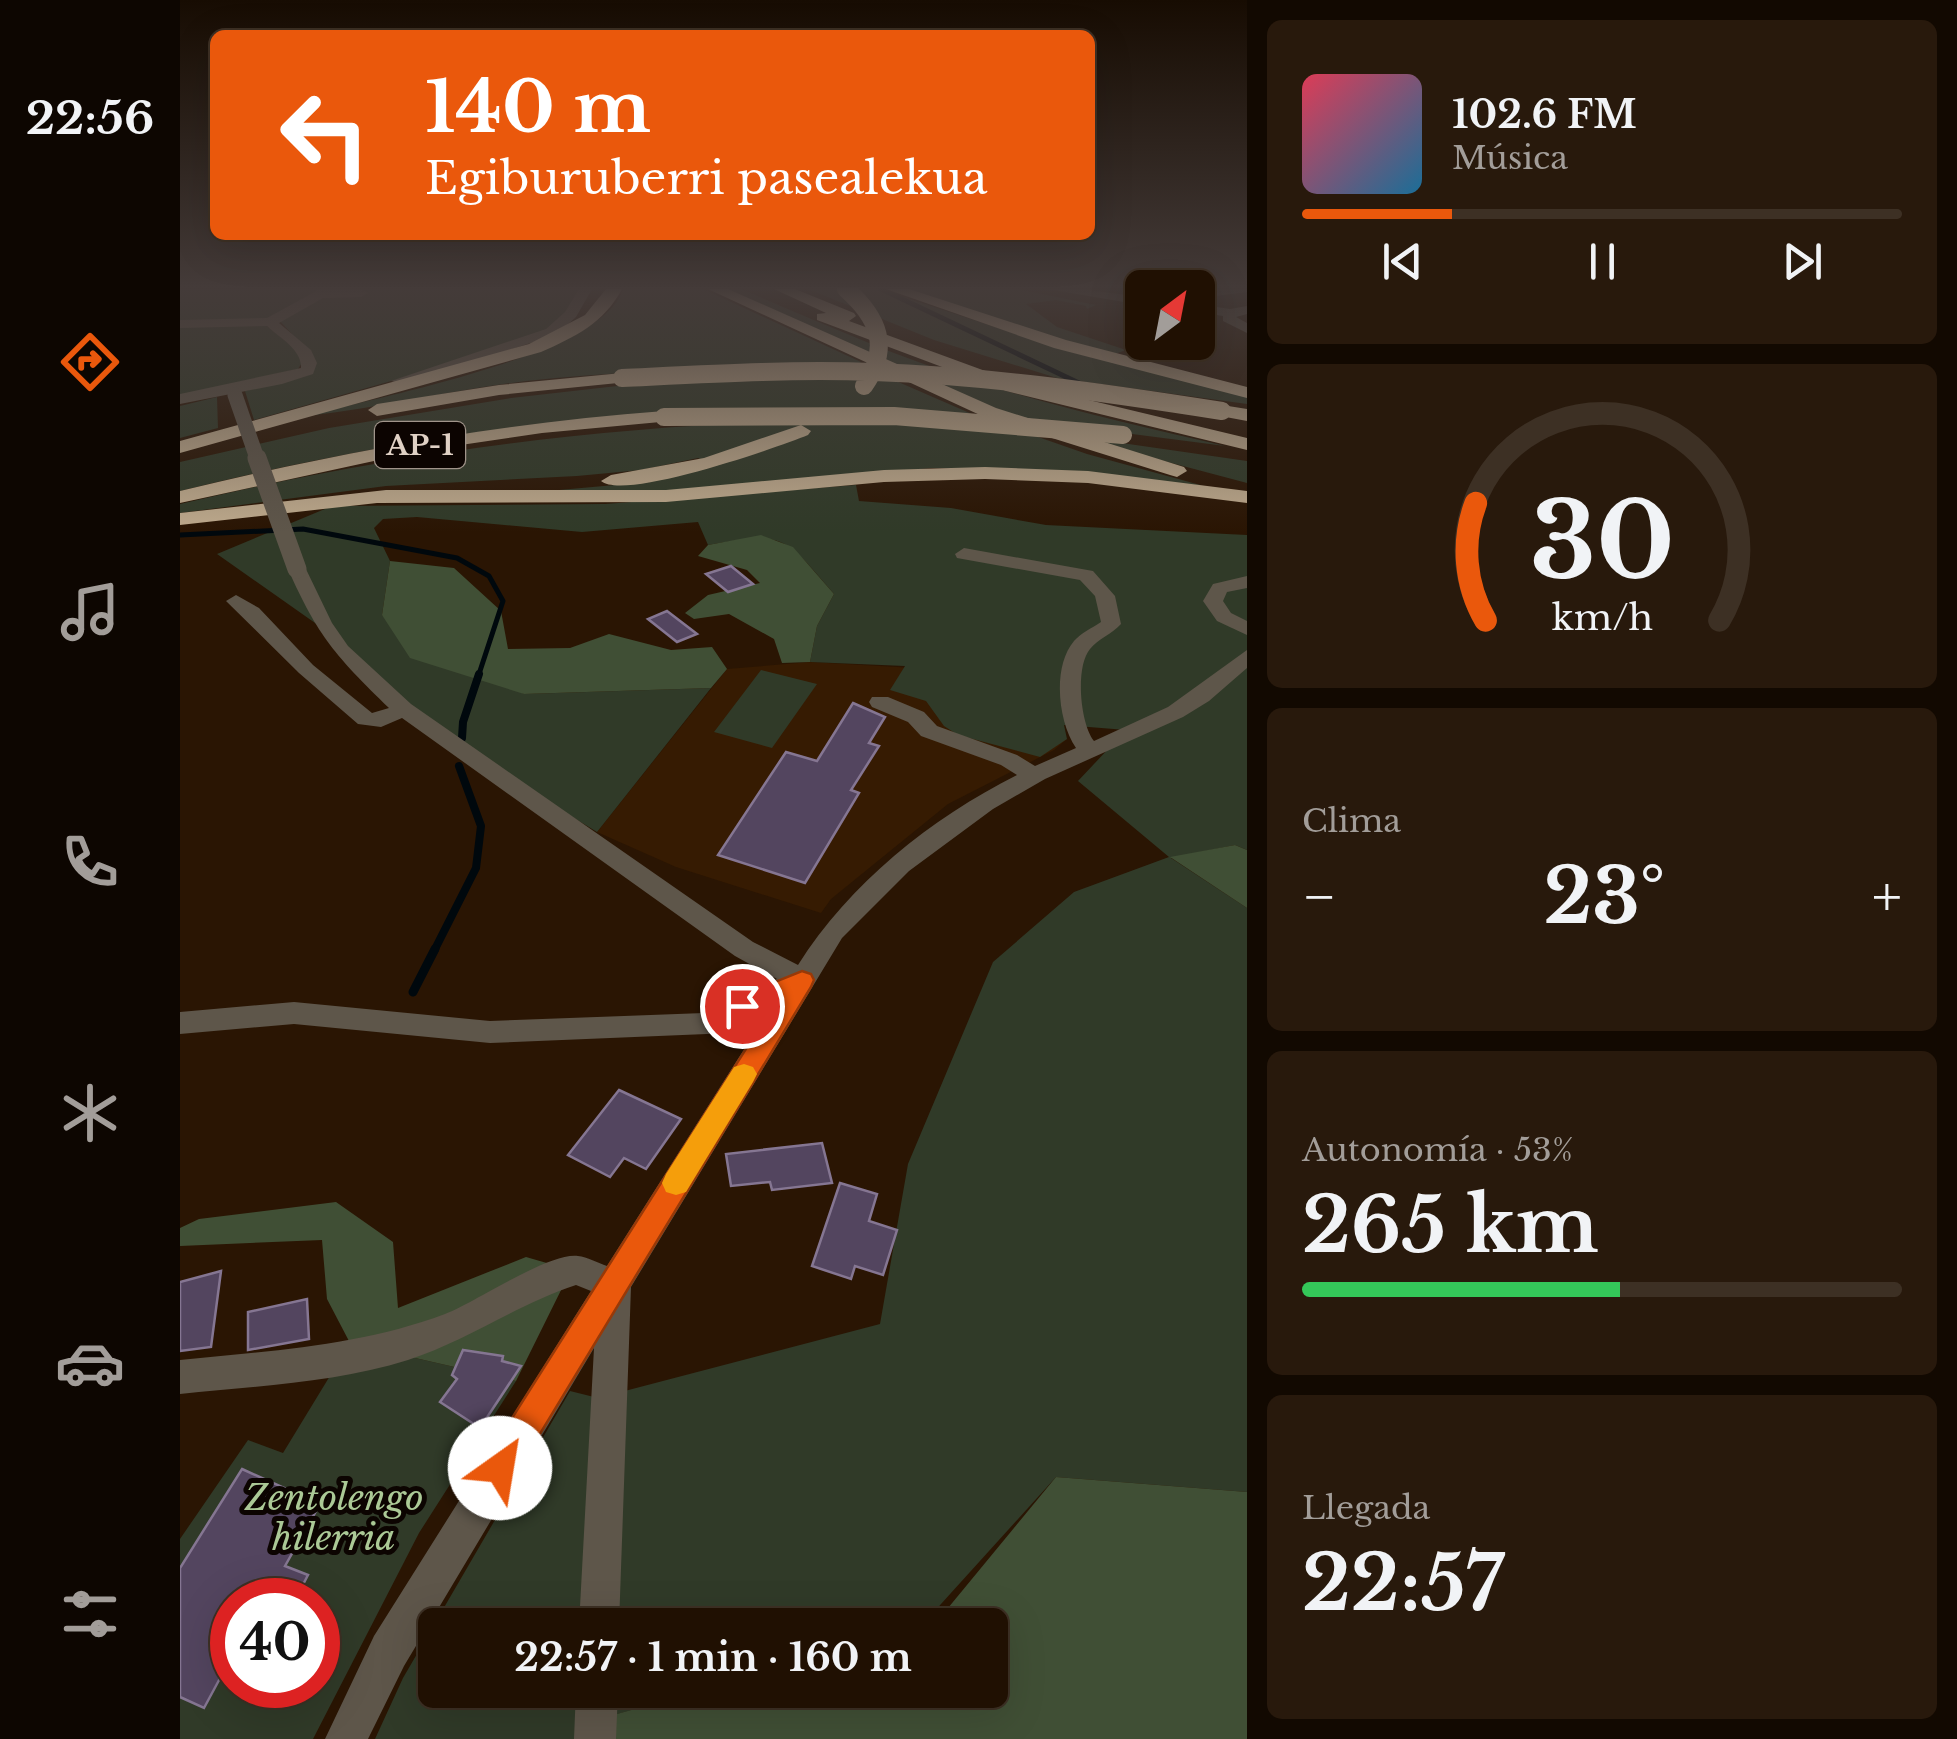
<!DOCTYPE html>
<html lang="es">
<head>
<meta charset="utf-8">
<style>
  :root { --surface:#201002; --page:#28190c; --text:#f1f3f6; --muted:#a29d99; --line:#3d3024; --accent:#ea580c }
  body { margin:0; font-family:"Libre Baskerville",serif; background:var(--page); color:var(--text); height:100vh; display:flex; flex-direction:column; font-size:38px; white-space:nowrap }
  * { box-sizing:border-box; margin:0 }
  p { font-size:32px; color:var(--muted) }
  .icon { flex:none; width:55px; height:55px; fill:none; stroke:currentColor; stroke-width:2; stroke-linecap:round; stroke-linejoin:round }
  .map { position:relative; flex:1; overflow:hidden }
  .side { display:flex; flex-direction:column; gap:20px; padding:20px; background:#120901; width:710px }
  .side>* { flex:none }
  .top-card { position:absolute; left:30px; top:30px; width:885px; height:210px; border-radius:15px; box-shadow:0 10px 40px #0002,0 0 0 2px var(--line); background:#ea580c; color:#fff; overflow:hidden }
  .needle { width:65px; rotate:32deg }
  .buttons { position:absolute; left:945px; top:270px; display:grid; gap:20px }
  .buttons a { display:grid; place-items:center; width:90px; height:90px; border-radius:15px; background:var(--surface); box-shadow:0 10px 40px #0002,0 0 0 2px var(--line); font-size:50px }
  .speed { position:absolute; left:30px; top:1578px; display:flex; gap:20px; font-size:50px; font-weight:700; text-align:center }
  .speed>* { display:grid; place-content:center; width:130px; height:130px; border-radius:50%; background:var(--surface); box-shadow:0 10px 40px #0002,0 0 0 2px var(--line); line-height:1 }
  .speed .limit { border:15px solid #d22; background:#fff; color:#111 }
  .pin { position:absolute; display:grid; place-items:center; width:85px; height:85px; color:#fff; margin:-42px; border:5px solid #fff; border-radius:50%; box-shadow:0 2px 10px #0007 }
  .me { position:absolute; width:110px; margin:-55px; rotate:32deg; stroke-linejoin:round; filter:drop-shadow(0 0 8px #0008) }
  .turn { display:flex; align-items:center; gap:35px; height:210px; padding:0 50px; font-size:45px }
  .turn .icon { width:130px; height:130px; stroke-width:2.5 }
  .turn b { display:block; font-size:70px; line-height:85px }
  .big { font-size:75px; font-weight:700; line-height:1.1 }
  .side .card { flex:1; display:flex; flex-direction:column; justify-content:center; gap:15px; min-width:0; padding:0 35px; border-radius:15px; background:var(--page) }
  .side .dial { align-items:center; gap:0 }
  .dial svg { height:260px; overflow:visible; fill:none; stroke:var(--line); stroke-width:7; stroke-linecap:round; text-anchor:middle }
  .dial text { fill:var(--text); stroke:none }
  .song { display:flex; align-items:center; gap:30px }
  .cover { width:120px; height:120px; border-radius:15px; background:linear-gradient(135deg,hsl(350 70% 55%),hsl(200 70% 35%)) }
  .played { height:10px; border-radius:5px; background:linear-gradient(90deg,var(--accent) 25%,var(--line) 25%) }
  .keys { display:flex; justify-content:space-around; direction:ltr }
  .heat { display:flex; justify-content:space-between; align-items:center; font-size:55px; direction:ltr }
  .charge { height:15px; border-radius:8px; background:linear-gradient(90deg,#34c759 53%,var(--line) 0) }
  .trip { position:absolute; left:238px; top:1608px; width:590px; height:100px; border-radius:15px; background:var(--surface); box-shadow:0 10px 40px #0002,0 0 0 2px var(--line); font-weight:700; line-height:100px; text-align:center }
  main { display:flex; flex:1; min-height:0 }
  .menu { display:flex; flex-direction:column; width:180px; justify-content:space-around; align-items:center; background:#0d0601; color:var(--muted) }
  .menu .icon { width:70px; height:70px }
  .menu .selected { color:var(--accent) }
  .menu b { font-size:45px; color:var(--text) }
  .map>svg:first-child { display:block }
  .built { fill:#361b02 }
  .green { fill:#303a28; fill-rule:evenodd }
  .forest { fill:#404f35 }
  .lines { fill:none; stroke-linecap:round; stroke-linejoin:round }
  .stream-far2 { stroke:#00080d; stroke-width:5 }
  .stream-far1 { stroke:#00080d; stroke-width:8 }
  .stream { stroke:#00080d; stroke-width:9 }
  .building { fill:#53455f; stroke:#857692; stroke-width:2.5 }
  .minor { fill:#5e564a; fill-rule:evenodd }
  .highway { fill:#bda98c; fill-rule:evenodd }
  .minor-bridge-far1 { stroke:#5e564a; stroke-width:15 }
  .minor-bridge { stroke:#5e564a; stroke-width:19 }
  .highway-bridge { stroke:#bda98c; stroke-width:18 }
  .route { fill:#ea580c; stroke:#983908; stroke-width:2.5 }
  .slow { fill:#f59e0b }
  .labels { text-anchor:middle; stroke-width:10; stroke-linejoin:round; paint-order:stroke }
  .shield { fill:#0c0401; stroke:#a0948a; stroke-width:2.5 }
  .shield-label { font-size:28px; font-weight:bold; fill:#e0d1c5 }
  .near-park-label { font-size:35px; font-style:italic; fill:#abc996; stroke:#0c0401 }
</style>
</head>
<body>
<main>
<nav class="menu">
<b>22:56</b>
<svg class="icon selected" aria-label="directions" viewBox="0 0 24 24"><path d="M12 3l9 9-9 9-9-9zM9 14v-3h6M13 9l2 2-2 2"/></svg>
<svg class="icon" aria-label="music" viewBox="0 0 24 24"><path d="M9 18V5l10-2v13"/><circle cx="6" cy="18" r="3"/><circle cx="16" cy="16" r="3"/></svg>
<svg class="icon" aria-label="phone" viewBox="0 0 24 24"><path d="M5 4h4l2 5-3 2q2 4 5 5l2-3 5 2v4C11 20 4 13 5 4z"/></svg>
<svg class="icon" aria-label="climate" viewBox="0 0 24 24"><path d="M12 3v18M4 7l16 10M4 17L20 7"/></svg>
<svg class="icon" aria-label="car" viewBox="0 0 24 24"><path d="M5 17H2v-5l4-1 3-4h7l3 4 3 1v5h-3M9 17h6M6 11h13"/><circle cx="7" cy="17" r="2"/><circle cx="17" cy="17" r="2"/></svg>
<svg class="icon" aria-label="filters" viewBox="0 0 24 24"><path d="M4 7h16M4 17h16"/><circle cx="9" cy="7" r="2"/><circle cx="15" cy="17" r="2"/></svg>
</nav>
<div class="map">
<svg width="1067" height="1739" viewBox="0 0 1067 1739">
  <rect width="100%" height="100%" fill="#2a1503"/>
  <!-- built -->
  <path class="built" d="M630,662l140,8 117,69 -13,11 -106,54 -117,95 -10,14 -145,-46 -79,-35 130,-163z"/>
  <!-- green -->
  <path class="green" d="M0,289h401l-4,13 -23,26 -89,32 -211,60 -9,-29 58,-15 10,-19 -33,-36 -100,2z
    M443,289h80l158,73 -6,5c-110,2 -219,2 -329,14 -73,9 -146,27 -219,35 65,-18 298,-61 316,-127z
    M543,289h18c76,32 151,66 230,91 83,27 168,46 254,66l-209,-27z
    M628,289h71l196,64 172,43v8l-190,-26 -123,-38z
    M723,289h114l79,16 -9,4 -1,-3 -30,-6 -30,4 31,23 69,23 -14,5z
    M83,323l34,27 6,11 -5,8 -118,26v-69z
    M614,378l102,3 76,33c-269,-19 -531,12 -792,77v-29l149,-34 182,-30 115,-13z
    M37,397l1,31 -38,10v-32z
    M609,421l226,8 72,25 117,32 -135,-15 -137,-3 -255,22 -129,1 89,-8 76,-18 -15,-7 -57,12 -64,6 -191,10 -206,27v-9c200,-48 403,-76 609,-83z
    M886,435l181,26v22z
    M676,485l3,16 92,7 95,17 201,10v315l-12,-5 -64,13 76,50v584l-191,-15 -134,148h-487v65h268l-121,34 -1,15h-206l28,-61 167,-287 28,7 282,-74 28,-160 85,-202 81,-70 95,-35 -91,-76 48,-51 -62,-5 3,14 -27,18 -82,-22 -14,-9 -18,-25 -36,-11 15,-24 -95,-4 7,-36 17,-32c-50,-58 -48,-63 -126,-49l-10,-23 -116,10 -165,-15 -34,2 -9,9 16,33 -8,54 142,79 187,-6 -114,144 -141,-86 -131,-116 -108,-76 115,-48 273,-2z
    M581,670l56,14 -45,64 -58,-16z
    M170,1343l166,38 -97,152 -106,206h-133v-200l68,-99 35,13zM52,1600h86v85h-86z"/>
  <!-- forest -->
  <path class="forest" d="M581,535l32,12 41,47 -17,32 -7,36 -28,1 -8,-24 -45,-25 -35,5 -9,-6 23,-18 52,-12 -13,-13 -49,-14 10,-11z
    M210,561l64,7 47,43 7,38 62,-1 39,-14 62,16 41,-3 15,22 -16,19 -187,6 -114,-36 -28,-43z
    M1055,845l12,5v58l-77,-51z
    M156,1202l57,40 5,66 128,-51 45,13 -55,111 -166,-38 -23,-44 -5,-59 -142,6v-18l19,-9z
    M876,1477l191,15v247h-666v-15l122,-34h287v-65h-56z"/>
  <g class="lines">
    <!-- stream-far2 -->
    <path class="stream-far2" d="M701,289l200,95
      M0,535l123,-6 154,29 32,18 14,25 -25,76"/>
    <!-- stream-far1 -->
    <path class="stream-far1" d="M282,738l1,-16 16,-48
      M254,951l42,-83 5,-42 -22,-60"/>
    <!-- stream -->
    <path class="stream" d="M233,992l22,-43"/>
  </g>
  <!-- building -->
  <path class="building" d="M551,566l22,18 -25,8 -22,-18z
    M487,611l30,23 -20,8 -29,-23z
    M673,703l32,14 -16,26 10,3 -28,44 8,3 -54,90 -87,-28 68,-103 31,9z
    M439,1090l62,29 -35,50 -22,-11 -14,19 -42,-22z
    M642,1143l10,40 -60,7 -2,-8 -39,4 -5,-32z
    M660,1183l37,11 -8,27 28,9 -14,45 -28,-9 -4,13 -39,-13z
    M41,1271l-10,76 -31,4v-69z
    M127,1299l2,40 -61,11v-38z
    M283,1350l40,6 -1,5 19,5 -41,62 -40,-26 17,-23 -5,-4z
    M62,1469l78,35 -35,62 23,9 -13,25h-63v56l-28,52 -24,-11v-129z"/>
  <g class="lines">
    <!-- minor -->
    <path class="minor" d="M140,289h41l7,4 -7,4 -38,1 -44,25 32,27 6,13 -4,11 -31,10 -102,20v-10l121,-26c1,-18 -21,-30 -34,-42l-87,2v-8l87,-2z
      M399,289h13l-16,28 -20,18 -153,49 -12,-3 155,-52 19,-17z
      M867,289h34l61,8v8z
      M1030,289h37v3l-32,4 -7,-4z
      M1018,304l32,5 17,-3v8l-11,3 11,6v10l-24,-12v-5l-25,-4z
      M784,548l129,23 22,25 6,28c-9,10 -23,15 -31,25 -15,18 -10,74 4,92l74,-34 79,-57v18l-38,33 -26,16 -138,62 -52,30 -84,62 -67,67 -211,349 -12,338h-40l15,-277 -190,318 -36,73h-43l49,-103 217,-345 -15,-6c-58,19 -109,56 -168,75 -73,23 -152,26 -228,34v-34c89,-9 180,-14 265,-46 31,-12 104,-62 133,-58 9,1 20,7 29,10l148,-234 -265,11 -196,-19 -114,10v-22l114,-10 196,19 214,-8 4,-8 69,-26 -42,-23 -333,-238 -21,9 -23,-3 -59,-51 -73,-72 10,-6 23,13 54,57 59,48 17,-5c-53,-52 -71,-71 -101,-139l2,-4h14l28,58 16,23 63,58 342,238 45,23c52,-82 132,-146 219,-190l-16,-10 -80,-29 -13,-14 -36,-15 -3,-5 3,-5h16l36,15 13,14 80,29 18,11 41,-18c-18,-26 -24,-81 -2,-107 7,-8 18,-13 27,-19l-6,-26 -15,-16 -123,-22 -2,-4z
      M1067,576v12l-20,4 -4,9 8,12 16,8v14l-30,-14 -14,-20 10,-17z
      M396,1690h42l-2,49h-42z"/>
    <!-- highway -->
    <path class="highway" d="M426,289h16c-18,34 -47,48 -81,63l-361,101v-12l349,-97 56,-29z
      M528,289h20l268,119 188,59 3,4 -10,6 -7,-2 -188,-59z
      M594,289h21l59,24 2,3 -7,5 169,62 229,55v12l-241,-59 -189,-71v-6l9,-1z
      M706,289h23l157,51 181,47v11l-193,-50z
      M442,373l6,1v8l-129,13 -122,21 -9,-6 9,-6 122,-19z
      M1042,405l25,4v12l-32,-6 -2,-4z
      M484,411l9,6 -2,4 -129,12 -122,18 -240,52v-12c160,-39 320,-68 484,-80z
      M621,425l10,6 -3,4c-32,13 -184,66 -207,46l10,-6 93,-17z
      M805,467l103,4 159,20v12l-159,-20 -103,-4 -101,3 -218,20 -289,1 -197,22v-12l206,-23h280l218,-20z"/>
    <!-- minor-bridge-far1 -->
    <path class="minor-bridge-far1" d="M55,395l23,66"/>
    <!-- minor-bridge -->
    <path class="minor-bridge" d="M77,458l40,111"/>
    <!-- highway-bridge -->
    <path class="highway-bridge" d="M666,289c33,29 45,59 18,97
      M442,378c84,-4 168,-9 252,-6 117,4 233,21 348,39
      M484,417l230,-1 229,19"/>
  </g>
  <!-- sky -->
  <linearGradient id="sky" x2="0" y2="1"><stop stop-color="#170c02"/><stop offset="0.54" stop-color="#443b39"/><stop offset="1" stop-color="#443b39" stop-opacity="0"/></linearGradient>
  <rect width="1067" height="532" fill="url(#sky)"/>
  <!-- route -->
  <path class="route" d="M622,971l9,3 3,6 -3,7 -299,493 -12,5 -12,-5 -5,-12 5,-12 287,-453 -33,13 -9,-3 -4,-7 4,-7z"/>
  <!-- slow -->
  <path class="slow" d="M564,1064l9,3 4,7 -4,8 -67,110 -10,3 -10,-3 -4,-9 4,-9 68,-107z"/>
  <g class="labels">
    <!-- shield labels -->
    <rect class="shield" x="195" y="422" width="90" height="46" rx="8"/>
    <g class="shield-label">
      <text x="240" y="455">AP-1</text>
    </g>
    <!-- near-park labels -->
    <g class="near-park-label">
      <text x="154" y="1510">Zentolengo<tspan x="154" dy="40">hilerria</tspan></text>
    </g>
  </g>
</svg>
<div class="buttons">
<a><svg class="needle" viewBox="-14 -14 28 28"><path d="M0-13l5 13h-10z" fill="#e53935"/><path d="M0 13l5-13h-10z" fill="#a29d99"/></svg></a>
</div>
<div class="speed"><div class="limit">40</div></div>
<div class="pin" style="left:562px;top:1006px;background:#d93025"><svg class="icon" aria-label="arrive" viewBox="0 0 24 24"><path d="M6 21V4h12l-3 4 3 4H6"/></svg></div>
<svg class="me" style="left:320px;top:1468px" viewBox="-20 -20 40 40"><circle r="19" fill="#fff"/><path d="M0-13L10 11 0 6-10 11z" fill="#ea580c"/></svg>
<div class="trip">22:57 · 1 min · 160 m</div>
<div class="top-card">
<div class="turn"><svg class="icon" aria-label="left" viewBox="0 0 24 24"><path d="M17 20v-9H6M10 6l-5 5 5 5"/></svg><div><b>140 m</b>Egiburuberri pasealekua</div></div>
</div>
</div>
<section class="side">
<div class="card">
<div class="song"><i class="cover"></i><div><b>102.6 FM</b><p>Música</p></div></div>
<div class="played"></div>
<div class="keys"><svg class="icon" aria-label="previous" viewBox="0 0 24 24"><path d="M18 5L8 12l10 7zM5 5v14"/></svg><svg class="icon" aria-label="pause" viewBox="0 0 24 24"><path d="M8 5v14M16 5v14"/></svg><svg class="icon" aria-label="next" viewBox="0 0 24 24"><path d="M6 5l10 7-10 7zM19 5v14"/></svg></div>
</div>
<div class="card dial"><svg viewBox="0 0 100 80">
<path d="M14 69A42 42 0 1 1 86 69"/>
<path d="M14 69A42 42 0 0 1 11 33" stroke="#ea580c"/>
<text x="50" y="56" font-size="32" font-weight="700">30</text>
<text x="50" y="72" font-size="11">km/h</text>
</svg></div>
<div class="card"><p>Clima</p>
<div class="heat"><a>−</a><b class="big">23°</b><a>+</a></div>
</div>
<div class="card"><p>Autonomía · 53%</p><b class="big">265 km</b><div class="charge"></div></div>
<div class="card"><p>Llegada</p><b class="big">22:57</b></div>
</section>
</main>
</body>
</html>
